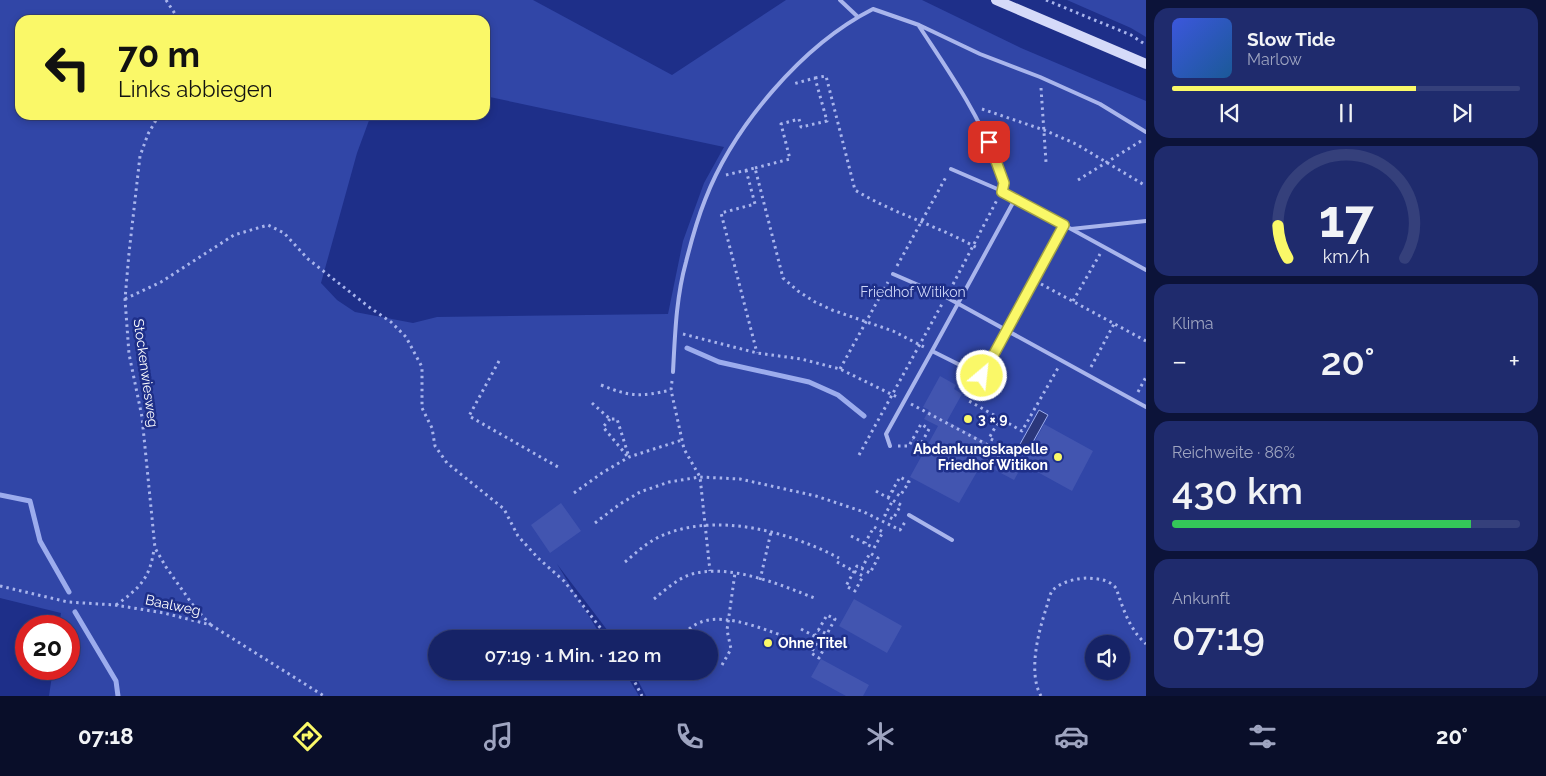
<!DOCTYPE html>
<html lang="de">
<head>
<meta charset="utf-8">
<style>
  :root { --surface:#162367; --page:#1f2b6d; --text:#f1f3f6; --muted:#9ea4c0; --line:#35407b; --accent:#faf868 }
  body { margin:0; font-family:Raleway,sans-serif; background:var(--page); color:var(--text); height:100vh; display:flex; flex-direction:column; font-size:19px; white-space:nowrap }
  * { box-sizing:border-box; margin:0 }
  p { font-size:16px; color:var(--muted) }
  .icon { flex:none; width:28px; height:28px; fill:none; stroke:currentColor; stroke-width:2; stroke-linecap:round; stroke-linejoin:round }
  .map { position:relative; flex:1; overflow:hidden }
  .panel { display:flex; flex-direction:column; gap:8px; padding:8px; background:#0c1339; width:400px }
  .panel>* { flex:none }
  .hud { position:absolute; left:15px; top:15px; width:475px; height:105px; border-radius:15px; box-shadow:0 2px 8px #0003,0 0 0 1px var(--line); background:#faf868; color:#111; overflow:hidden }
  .tools { position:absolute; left:1085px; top:635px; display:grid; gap:10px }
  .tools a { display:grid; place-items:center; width:45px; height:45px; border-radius:50%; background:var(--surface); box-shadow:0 2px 8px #0003,0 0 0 1px var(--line); font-size:25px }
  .speed { position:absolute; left:15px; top:615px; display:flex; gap:10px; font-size:25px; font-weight:700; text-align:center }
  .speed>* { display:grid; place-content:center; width:65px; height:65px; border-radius:50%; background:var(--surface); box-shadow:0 2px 8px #0003,0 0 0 1px var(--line); line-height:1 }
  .speed .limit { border:8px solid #d22; background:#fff; color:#111 }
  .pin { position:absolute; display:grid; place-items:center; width:42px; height:42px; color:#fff; margin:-21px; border-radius:10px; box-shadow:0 2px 8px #0006 }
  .me { position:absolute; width:55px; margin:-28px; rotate:28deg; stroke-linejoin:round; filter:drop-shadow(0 0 4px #0008) }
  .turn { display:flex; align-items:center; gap:18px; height:105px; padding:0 20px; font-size:22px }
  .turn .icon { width:65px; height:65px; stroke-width:2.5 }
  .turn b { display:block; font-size:35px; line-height:42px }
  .big { font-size:38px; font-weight:600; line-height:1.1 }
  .panel .tile { flex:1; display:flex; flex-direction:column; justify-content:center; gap:8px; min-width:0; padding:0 18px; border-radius:15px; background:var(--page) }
  .panel .dial { align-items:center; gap:0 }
  .dial svg { height:130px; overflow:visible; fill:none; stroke:var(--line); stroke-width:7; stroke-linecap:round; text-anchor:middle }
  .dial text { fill:var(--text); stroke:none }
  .song { display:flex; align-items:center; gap:15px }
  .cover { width:60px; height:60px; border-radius:8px; background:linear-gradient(135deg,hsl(230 70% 55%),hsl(210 70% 35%)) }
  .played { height:5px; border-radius:2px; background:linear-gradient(90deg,var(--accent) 70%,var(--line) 70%) }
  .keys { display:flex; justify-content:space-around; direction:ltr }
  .heat { display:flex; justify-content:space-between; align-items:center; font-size:28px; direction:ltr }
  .charge { height:8px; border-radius:4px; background:linear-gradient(90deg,#34c759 86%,var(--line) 0) }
  .trip { position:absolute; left:428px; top:630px; width:290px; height:50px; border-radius:25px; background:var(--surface); box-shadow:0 2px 8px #0003,0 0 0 1px var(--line); font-weight:600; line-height:50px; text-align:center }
  .menu { display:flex; height:80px; justify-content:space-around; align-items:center; background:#090e29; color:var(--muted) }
  .menu .icon { width:35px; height:35px }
  .menu .selected { color:var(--accent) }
  .menu b { font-size:22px; color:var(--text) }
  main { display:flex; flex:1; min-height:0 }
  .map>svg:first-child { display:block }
  .green { fill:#3146a7; fill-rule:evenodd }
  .water { fill:#2b377b; stroke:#9caced }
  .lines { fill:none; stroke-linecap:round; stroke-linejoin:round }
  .stream { stroke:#9caced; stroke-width:5 }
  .building { fill:#4255b0 }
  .path { stroke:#a9b5ec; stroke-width:3; stroke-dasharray:2.5 4; stroke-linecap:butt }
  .service { stroke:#a9b5ec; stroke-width:4 }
  .secondary { stroke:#d5daf9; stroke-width:10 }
  .route-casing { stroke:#a2a144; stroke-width:12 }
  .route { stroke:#faf868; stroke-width:9 }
  .poi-dot { fill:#faf868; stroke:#1e2f89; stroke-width:2 }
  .labels { text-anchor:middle; stroke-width:5; stroke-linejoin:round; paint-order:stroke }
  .park-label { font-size:14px; fill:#ced6f8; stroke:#1e2f89 }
  .street-label { font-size:14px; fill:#fff; stroke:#1e2f89 }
  .poi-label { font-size:14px; font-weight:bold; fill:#fff; stroke:#1e2f89; text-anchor:start }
</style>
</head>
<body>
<main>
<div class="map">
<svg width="1146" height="696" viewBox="0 0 1146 696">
  <rect width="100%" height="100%" fill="#1e2f89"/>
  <!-- green -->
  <path class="green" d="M0,0h533l139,75 114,-75h136l99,48 125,53v595h-500l-13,-25h76v-32h-95l-57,-75 46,75h-167v32h188l15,25h-590l4,-27h16v-43h-10l2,-13 -61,-15zM20,20h465v76l239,51 -20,36 -21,58 -15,73 -231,3 -24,6 -58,-11 -18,-12 -16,-17 36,-130 14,-38h-351zM1094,644h27v27h-27z
    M1067,0h79v37l-15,-9z"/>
  <!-- water -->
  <path class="water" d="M1039,410l9,5 -20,36 -9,-5z"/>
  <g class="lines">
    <!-- stream -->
    <path class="stream" d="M687,348l32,14 90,20 29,13 26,21
      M0,495l30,6 10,40 29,51
      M75,612l41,69 2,15"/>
  </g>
  <!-- building -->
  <path class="building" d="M940,376l16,9 -2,4 8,5 -15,27 65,35 5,-9 12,6 15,-29 49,27 -21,40 -49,-27 -9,16 -32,-17 -23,40 -49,-26 28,-51 -14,-7 5,-9 -6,-3z
    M561,503l20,28 -31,22 -19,-28z
    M854,599l48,27 -15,27 -48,-27z
    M821,659l48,26 -6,11h-17l-35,-19z"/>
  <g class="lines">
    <!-- path -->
    <path class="path" d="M166,0l13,20
      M1046,0l85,35 15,10
      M815,78l11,-2 29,114c39,24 84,36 124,59
      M1041,88l5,74
      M982,109l62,21 32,14 70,42
      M159,115l-11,19 -8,22 -11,97 -4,46 4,55 13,63 13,131 11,19 29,41 16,17
      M755,168l35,-9 -9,-35 18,-5 2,8 26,-6 -12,-43 -22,6
      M746,170l9,34 -34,9 36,140
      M726,175l29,-7 28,110 15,13 17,11 17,8 61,21 31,16
      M1078,180l63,-39
      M897,266l49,-89
      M1041,284l105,57
      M950,290l48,-92
      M125,299l36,-17 73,-47 34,-10 16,8 24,26 61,48 22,15 15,15 16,30v41l10,20 3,18 12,17 57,46 14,27 20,22 26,23 45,58
      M1073,301l27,-47
      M683,334l74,19 44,6 39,10 57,28
      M499,361l-30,55 89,51
      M1091,367l23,-43
      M840,369l48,-87
      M672,381l-1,9 13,59 16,28 10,94
      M978,384l-9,17 53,30 36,-63
      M601,385c30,12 38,12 70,5
      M1138,392l8,-15
      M592,403l18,16h7l12,38
      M911,404l90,48
      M610,419l-7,8 25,30
      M898,446h11l12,-22 8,5 -8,15 -8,-5
      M859,455l83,-151
      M995,464l9,-18 -15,-8 11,-19
      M876,491c8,5 17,9 25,14l-8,14 -8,-4 8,-15
      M574,493l28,-20 27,-16 53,-17
      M888,498l12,-21 9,5 -9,14 -8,-5
      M595,523l25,-19 20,-12 29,-10 31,-5 40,2 76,17 48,16 36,18 5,-8
      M851,536l23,12 9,-16 -9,-5 -9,16
      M625,562c11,-9 21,-19 34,-25 55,-26 128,-6 180,21
      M837,562l26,14 -8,15 -9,-5 11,-20 13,7 8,-15 -8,-5 -8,15
      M760,580l11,-48
      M0,586l68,16 47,3 49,8 47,12 113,71
      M654,599c11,-9 22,-19 35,-24 39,-13 92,10 128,24
      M116,605c24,-17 34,-27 38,-56
      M801,629c9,5 18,9 26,14l-8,15 -8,-5 8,-14
      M684,633c5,-4 11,-9 17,-11 26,-10 69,10 94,18
      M815,636l12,-21 8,4 -8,15 -9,-4
      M722,665l9,-16 -4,-19 8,-57
      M629,671l13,25
      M1041,696c-13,-23 -3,-63 5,-87 2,-6 3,-13 6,-18 8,-9 25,-13 36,-13 11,1 20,1 28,10 7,20 13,41 30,56"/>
    <!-- service -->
    <path class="service" d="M840,0l18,17
      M919,26c28,43 58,85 76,133 4,11 10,21 7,32
      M951,169l51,22 144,79
      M1071,229l75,-8
      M893,274l53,23 200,110
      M932,351l83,-152
      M673,372c2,-37 3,-74 13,-110 5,-20 11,-42 19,-62 28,-73 97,-155 168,-191l46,16 61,29 60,23 60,27 46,28
      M890,446l-4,-12 46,-83 50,25 82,-151
      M909,515l43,25"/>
    <!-- secondary -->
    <path class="secondary" d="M996,0l150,64"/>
  </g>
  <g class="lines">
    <!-- route casing -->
    <g class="route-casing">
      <path id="route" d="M982,376l82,-151 -62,-33 2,-9 -15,-41"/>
    </g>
    <!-- route -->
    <use href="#route" class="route"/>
  </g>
  <!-- markers -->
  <g class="poi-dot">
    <circle cx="968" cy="419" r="5"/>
    <circle cx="1058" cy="457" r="5"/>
    <circle cx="768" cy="643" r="5"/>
  </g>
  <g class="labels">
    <!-- park labels -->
    <g class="park-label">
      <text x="913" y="297">Friedhof Witikon</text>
    </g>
    <!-- street labels -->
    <g class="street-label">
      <text transform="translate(146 373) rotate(82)" y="5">Stockenwiesweg</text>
      <text transform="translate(173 605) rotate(12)" y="5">Baalweg</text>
    </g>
    <!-- poi labels -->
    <g class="poi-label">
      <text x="978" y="424">3 × 9</text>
      <text x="1048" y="454" text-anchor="end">Abdankungskapelle<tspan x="1048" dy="16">Friedhof Witikon</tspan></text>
      <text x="778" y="648">Ohne Titel</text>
    </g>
  </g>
</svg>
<div class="tools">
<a><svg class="icon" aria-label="sound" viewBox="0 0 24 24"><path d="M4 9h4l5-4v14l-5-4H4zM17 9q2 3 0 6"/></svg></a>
</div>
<div class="speed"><div class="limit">20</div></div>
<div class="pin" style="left:989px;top:142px;background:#d93025"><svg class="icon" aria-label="arrive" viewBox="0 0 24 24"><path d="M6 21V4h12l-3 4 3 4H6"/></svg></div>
<svg class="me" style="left:982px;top:376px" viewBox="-20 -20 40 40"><circle r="17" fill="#faf868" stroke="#fff" stroke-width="3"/><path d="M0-11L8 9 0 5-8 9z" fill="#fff"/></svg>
<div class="trip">07:19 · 1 Min. · 120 m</div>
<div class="hud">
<div class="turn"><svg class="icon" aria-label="left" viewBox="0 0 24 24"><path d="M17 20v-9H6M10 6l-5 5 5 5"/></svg><div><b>70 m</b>Links abbiegen</div></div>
</div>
</div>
<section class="panel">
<div class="tile">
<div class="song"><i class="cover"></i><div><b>Slow Tide</b><p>Marlow</p></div></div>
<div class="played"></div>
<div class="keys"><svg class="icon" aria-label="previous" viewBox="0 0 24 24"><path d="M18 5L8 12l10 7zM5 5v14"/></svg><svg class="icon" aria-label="pause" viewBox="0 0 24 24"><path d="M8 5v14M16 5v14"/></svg><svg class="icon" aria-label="next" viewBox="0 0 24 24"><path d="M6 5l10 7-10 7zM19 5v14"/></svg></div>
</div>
<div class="tile dial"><svg viewBox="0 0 100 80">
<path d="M14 69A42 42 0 1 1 86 69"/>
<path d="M14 69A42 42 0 0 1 8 49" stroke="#faf868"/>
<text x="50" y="56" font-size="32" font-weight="700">17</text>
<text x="50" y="72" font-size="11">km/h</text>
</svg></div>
<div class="tile"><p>Klima</p>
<div class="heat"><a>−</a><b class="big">20°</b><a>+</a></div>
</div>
<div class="tile"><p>Reichweite · 86%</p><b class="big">430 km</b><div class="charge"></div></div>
<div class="tile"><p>Ankunft</p><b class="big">07:19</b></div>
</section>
</main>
<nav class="menu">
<b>07:18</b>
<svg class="icon selected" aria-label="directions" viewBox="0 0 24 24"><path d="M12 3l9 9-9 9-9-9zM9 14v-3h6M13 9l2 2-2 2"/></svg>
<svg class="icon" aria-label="music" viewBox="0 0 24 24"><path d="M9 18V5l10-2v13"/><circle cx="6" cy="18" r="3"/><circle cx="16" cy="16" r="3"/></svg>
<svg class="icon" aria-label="phone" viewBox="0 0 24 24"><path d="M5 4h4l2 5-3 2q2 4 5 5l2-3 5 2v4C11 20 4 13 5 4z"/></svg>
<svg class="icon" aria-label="climate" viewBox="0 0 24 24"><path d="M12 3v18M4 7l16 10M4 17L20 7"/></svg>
<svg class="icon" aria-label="car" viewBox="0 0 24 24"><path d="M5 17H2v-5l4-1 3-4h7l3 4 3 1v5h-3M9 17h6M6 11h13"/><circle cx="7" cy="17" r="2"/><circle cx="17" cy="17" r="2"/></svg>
<svg class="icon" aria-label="filters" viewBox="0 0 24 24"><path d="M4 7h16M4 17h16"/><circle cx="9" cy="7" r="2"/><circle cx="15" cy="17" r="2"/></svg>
<b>20°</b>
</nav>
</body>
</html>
